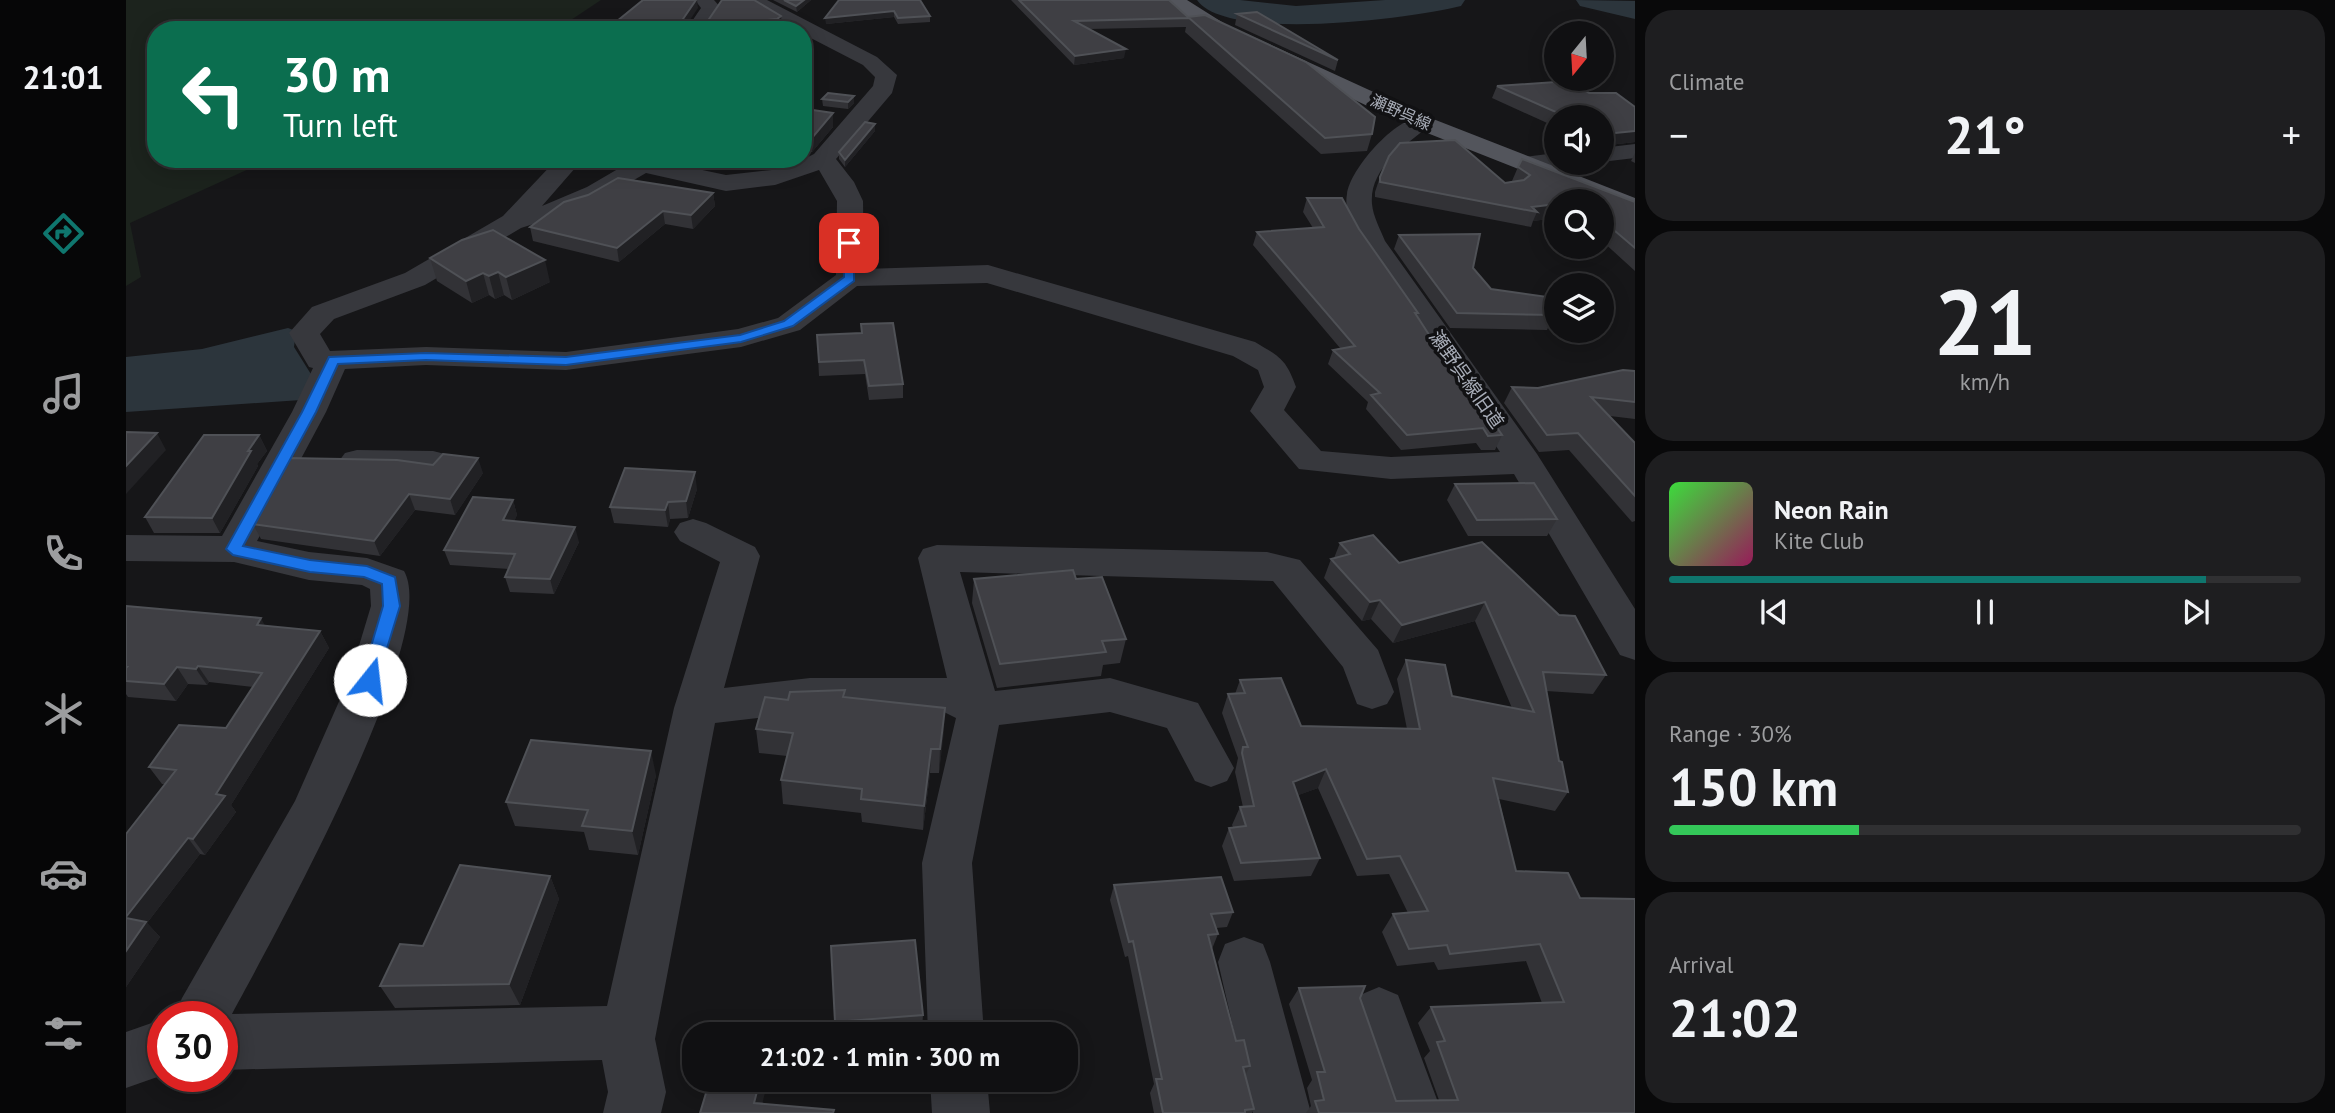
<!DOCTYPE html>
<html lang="en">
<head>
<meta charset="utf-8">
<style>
  :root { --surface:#101012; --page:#1e1e20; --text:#f1f3f6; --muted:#9c9d9f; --line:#303032; --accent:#0f766e }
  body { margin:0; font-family:"PT Sans","Noto Sans JP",sans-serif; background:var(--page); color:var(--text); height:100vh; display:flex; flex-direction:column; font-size:26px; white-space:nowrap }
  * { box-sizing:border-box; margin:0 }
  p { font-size:23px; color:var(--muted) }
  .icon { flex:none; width:38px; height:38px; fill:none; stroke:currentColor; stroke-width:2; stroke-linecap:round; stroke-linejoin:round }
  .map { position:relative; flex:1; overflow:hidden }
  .details { display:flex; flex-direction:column; gap:10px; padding:10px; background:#09090a; width:700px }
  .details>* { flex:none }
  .guide { position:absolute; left:21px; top:21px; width:665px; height:147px; border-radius:28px; box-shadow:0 4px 18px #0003,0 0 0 2px var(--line); background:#0b6e4f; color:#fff; overflow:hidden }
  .needle { width:46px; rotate:198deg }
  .buttons { position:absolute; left:1418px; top:21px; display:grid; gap:14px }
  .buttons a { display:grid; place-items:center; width:70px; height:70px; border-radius:50%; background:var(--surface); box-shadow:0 4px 18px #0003,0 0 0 2px var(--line); font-size:35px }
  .speed { position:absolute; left:21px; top:1001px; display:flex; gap:14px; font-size:35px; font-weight:700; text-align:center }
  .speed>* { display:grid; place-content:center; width:91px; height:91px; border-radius:50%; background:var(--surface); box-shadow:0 4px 18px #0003,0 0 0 2px var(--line); line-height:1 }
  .speed .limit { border:10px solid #d22; background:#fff; color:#111 }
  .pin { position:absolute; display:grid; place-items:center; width:60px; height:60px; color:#fff; margin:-30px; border-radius:14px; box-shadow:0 4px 10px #0006 }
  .me { position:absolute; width:77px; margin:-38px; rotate:16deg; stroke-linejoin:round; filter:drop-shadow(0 0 5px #0008) }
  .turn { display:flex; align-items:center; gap:24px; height:147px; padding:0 21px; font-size:32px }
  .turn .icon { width:91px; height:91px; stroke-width:2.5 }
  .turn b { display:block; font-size:49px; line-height:60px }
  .big { font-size:52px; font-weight:800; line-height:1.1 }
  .details .tile { flex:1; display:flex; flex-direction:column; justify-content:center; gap:10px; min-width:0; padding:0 24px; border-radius:28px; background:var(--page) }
  .details .dial { align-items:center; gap:0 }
  .dial b { font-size:91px; line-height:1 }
  .song { display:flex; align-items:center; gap:21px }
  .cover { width:84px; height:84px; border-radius:10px; background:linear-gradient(135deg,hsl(120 70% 55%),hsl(330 70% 35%)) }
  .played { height:7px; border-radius:4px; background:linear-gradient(90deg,var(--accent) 85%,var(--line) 85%) }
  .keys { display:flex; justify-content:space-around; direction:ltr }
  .heat { display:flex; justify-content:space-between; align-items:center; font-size:38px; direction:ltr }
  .charge { height:10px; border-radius:5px; background:linear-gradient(90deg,#34c759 30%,var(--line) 0) }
  .trip { position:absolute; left:556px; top:1022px; width:396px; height:70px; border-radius:28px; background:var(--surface); box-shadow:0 4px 18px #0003,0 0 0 2px var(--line); font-weight:800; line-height:70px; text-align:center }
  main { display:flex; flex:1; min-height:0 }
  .dock { display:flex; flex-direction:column; width:126px; justify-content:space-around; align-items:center; background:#060607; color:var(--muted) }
  .dock .icon { width:49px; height:49px }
  .dock .selected { color:var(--accent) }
  .dock b { font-size:32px; color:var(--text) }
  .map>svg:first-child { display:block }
  .green { fill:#1c231d }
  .water { fill:#2c353c }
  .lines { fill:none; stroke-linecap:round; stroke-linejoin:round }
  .river { fill:#2c353c; fill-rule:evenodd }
  .minor { fill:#37383d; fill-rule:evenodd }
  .major { fill:#53555c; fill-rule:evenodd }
  .wall { fill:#323236 }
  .shaded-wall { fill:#212124 }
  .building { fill:#3f3f44; stroke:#4f5156; stroke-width:2 }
  .route { fill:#1a73e8; stroke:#114b97; stroke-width:2 }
  .labels { text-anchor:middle; stroke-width:7; stroke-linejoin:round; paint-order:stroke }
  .far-street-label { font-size:16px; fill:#a8adb8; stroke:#111113 }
  .street-label { font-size:19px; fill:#a8adb8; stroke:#111113 }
</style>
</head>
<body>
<main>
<nav class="dock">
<b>21:01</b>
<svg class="icon selected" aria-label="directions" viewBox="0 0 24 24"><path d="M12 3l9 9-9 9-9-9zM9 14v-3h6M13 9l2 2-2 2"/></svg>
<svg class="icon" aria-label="music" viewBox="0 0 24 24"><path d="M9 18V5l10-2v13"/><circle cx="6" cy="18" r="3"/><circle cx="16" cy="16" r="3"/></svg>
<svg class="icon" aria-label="phone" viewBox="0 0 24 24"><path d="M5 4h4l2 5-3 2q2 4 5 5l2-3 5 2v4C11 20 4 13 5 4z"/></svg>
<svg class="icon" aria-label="climate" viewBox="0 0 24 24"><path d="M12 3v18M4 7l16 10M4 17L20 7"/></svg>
<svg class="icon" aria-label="car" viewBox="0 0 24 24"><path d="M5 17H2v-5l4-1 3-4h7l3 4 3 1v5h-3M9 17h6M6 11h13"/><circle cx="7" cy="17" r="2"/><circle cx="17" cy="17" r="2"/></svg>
<svg class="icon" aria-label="filters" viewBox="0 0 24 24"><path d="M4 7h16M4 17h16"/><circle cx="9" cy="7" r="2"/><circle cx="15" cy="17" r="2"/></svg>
</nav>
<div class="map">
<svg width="1509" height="1113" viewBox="0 0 1509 1113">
  <rect width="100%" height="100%" fill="#161618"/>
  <!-- green -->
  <path class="green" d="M0,0h475l-45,30h-400v129h115l-141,64 11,54 -15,9z"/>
  <!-- water -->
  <path class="water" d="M162,328l8,3 -2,16 20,32 -13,21 -175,12v-55l76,-8z"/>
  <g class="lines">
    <!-- river -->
    <path class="river" d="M1071,0h43l56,6 89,-6h80l-4,6c-47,12 -234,37 -264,-6z
      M1450,0l59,1v18l-55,-13z"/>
    <!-- minor -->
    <path class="minor" d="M569,0h19l7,8 -15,22h-20l15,-22z
      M618,0h23l110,57 20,18 -5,18 -56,66 18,23 9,19 1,68 124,-4 267,77c25,15 31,17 41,45l-12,23 37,41 70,6 109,-5 -143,-211c-5,-15 -13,-31 -10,-47 3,-26 54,-84 81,-77l4,5 -4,5c-24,19 -59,42 -56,77 1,12 8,25 13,37l152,213 98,155v51l-15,-5 -106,-181 -123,5 -92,-10 -49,-58 14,-24 -6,-17 -25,-14 -246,-73 -130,3 -57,44 -59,17 -175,23 -140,-5 -81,4 -19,43 -69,129 52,11 58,6 37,13c38,65 -134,372 -172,443l375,-8 67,-298 46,-146 -40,-21 -6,-9 6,-9 13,-4 13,4 49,24 5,9 -36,132 86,-10h137l-29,-120 5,-9 14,-4 330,7 33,8 78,90 16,42 -7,12 -15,5 -15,-5 -14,-37 -70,-86 -313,-9 35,119 115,-13 88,25 36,65 -7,13 -16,6 -16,-6 -28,-53 -57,-16 -111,13 -27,138 12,171h-56l-6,-171 34,-145 -12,-6h-134l-95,11 -60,316 11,53 -5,21h-58l5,-21 -6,-32 -380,10v-53h-48l8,-19 113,-197 54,-122 22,-73 -1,-17 -8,-4 -53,-5 -75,-18 -108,-1v-26l96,1 70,-124 21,-44 -4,-1 -20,-34 23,-26 93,-34 98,-57 54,-57h26l-41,47 45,-19 48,-28h15l76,16 46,-5 26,-8 16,-8 59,-68 2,-9 -12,-12 -60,-31v-4h-8zM693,170l18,31 -1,74 -58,43 -40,11 -172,23 -140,-5 -96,4 -10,-17 14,-15 91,-34 96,-57 68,-22 57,-33 80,18 49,-6z
      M1509,144v14l-34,4v-14z
      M1430,153v10h10l-1,2 -40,5 -9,-2 -3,-5 3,-5z
      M231,450l76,1 12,3 6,8 -6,8c-25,7 -75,6 -100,-1l-6,-8 6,-8z
      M1118,937l19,7 7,18 41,151h-58l-35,-151 7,-18z
      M1253,987l19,8 44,118h-58l-32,-99 8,-19z
      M37,1019v56l-37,13v-56z
      M804,1080h57l3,33h-58z"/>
    <!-- major -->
    <path class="major" d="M1040,0h21l38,24 203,93 207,81v17l-223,-88 -201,-95 -27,-15z"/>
  </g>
  <!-- wall -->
  <path class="wall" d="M647,0h38l-14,12z
    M713,0l91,16v6l-32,2 -4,-7 -68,7z
    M885,0h158l19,17 184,117 -5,17 -46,3 -136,-122 1,-5 -97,2 35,29 -50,7z
    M1111,14l101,46 -3,11 -100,-46z
    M1444,81l19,12h27l19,14v35l-34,4v-29h-45v10l-64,-29 5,-12z
    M696,99l32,4 -6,6 -25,-3z
    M677,112l30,1v14l-21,25 -9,-1z
    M749,124v7l-30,36 -6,-8v-7z
    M1509,153v10l-4,-2z
    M1392,167l117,35v69l-34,-31v-39h-45v17l-23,3 -2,6 -156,-30v-5l5,-15 125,6 7,-2z
    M587,193l2,13 -22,23 -28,-5 -46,38 -86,-21 -3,-14z
    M1181,198l52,31 59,84 -1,3 38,59 47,60 -7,15h-14l-5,-7 -75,7 -35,-41 2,-7 -40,-38 5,-14 7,-2 -87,-103 4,-13 56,-4 -10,-16z
    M1273,235l74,33 18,21 63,26 -7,15 -97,-2 -56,-79z
    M304,258l120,24 -38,18 -8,-5 -9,4 -6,-4 -17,8 -35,-22z
    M735,324l42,60v14l-34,2 -4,-26 -46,2 -2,-41 44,-2z
    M1509,371v48l-25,-3 25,27v78l-3,1 -63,-72 -30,2 -35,-49 8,-16 26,1z
    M133,435l8,16 -10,13 1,2 -38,67h-66l-9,-16z
    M357,473l-28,42 -40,-5 -35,46 -119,-17 -8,-15z
    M1329,484l102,35 -10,17h-79l-21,-36z
    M571,489l-9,29 -18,1 -2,8 -54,-4 -4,-16z
    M387,500l4,15 -3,6 65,21 -25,52 -44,-2 -5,-15 4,-8 -59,-4 -6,-15z
    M1356,542l124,133 -13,19 -47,-3 13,70 9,31 -13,19 -56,-12 17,72 119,242h-329l5,-7 -4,-18 5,-8 -23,-76 10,-16 61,10 36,103 43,-1 -15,-42 6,-7 -12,-28 13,-16 111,-4 -16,-42 -88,9 -4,-8 -37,4 -15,-34 11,-18 15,-1 -19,-39 -32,2 -39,-88 -20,7 22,63 -9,18 -77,5 -12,-35 7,-18 4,-1 -1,-2 8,-18h3l-8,-35 3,-14 -16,-45 6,-19h7l5,-14 61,46 106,3 -10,-50 9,-19 46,36 60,12 -37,-87 -82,22 -22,-24 -9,2 -38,-43 7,-19 3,-1 6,-15 59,20z
    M848,579h102l50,60 -6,24 -17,2 -2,11 -104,12 -25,-85z
    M0,606l139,20 55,5 9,17 -98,157 5,7 -31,43 -5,-1 -53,69 13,14 -34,50v-153l39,-50h-3l-13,-17 77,-39 27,-41 -44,-5 -2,3 -19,-1 -12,17 -48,-4 -2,-3z
    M719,690v7l100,11 -6,65h-9l-7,57 -61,-8 -1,-9 -78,-9 -2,-24 6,-24 -28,-3 -3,-24 32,-29z
    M530,775l-18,80 -49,-5 -5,-18 -69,-6 -9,-24z
    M424,876l9,23 -39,106 -125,3 -15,-22 43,-40z
    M988,885l119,27 -6,15 -11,1 2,6 -6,15 24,92 14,25 -5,10 9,33 -2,4h-98l-4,-20 4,-9 -26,-128 -3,1 -15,-57z
    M705,946l92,69 -1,14 -64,5h-22z"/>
  <!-- shaded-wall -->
  <path class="shaded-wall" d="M570,0h1l1,8 -14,21 -1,-10z
    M678,0h7l-14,12 -1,-6z
    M768,11v6l-68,7 -1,-6z
    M655,16l1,9 -4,4 -11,1h-68v-3z
    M1000,49l-2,9 -50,7 1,-9z
    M728,96v7l-6,6v-7z
    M707,113v14l-21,25v-14z
    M749,124v7l-30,36v-7z
    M1509,131v11l-34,4v-5l4,-7z
    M587,193l2,13 -22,23 -2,-14z
    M1430,204v14l-23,3 4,-9 -5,-5z
    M537,211l2,13 -46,38 -2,-14z
    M419,260l5,22 -38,18 -6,-23z
    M372,272l6,23 -9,4 -6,-23z
    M357,273l6,22 -17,8 -6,-22z
    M31,433l9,17 -40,44v-28z
    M133,435l8,16 -10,13 1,2 -38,67 -8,-15 36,-67z
    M352,458l5,15 -28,42 -5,-16z
    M569,472l2,17 -9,29 -2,-17z
    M283,494l6,16 -35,46 -6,-15z
    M387,500l4,15 -9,20 -5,-15z
    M542,502l2,17 -2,8 -3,-17z
    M449,527l4,15 -25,52 -4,-15z
    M1254,600l-9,19 -9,2 8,-19z
    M1359,602l-10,19 -82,22 9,-18z
    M135,618l9,17 -13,-10z
    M194,631l9,17 -98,157 5,7 -31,43 -12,-16 23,-45z
    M72,666l11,16 -2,3 -11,-16z
    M51,667l11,17 -12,17 -12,-17z
    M819,708l-1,24 -5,41 1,-24z
    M805,749l-1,24 -7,57 1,-24z
    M525,751l5,24 -18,80 -6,-24z
    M1200,769l-8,19 -33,12 8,-18z
    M62,838l12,16 -53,69 13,14 -34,50v-70z
    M424,876l9,23 -39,106 -11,-21z
    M634,1080h8l-8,33 -6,-10z"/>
  <!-- building -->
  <path class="building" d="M517,0h53l-13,19 2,4 22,-1 15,-22h32l27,16 -4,3 -78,8v3h-93z
    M658,0h20l-8,6z
    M713,0h81l10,16 -32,2 -4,-7 -69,7z
    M893,0h150l20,18 -115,3 52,28 -51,7z
    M1131,12l81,48 -101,-46z
    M1079,15l101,47 69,55 -3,17 -47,4 -137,-121z
    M1444,81l19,12h27l19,14v24l-30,3 -4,-1v-16h-34l-70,-31z
    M702,93l26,3 -6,6 -26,-3z
    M680,109l27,4 -21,25 -9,-1v-25z
    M739,122l10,2 -30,36 -6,-8z
    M1329,140l50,43 19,-3 6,-5 -12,-8 4,-8 113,43v46l-34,-29v-18h-45v3l-24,3 5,5 -157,-30v-5l9,-21 11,-13z
    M492,178l95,15 -22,22 -28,-4 -46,37 -87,-21 34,-25 24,-7z
    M1181,198h35l17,31 59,84h-3l40,62 5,-1 42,61 -14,1 -5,-8 -76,7 -36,-40 9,-2 -47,-43 22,-4 -98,-114 67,-5z
    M367,230l52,30 -39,17 -8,-5 -9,4 -6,-3 -17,8 -36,-23 32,-18z
    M1354,234l-7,34 18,21 64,9 -1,17 -97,-2 -58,-78z
    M767,323l10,61 -34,2 -5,-26 -45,2 -2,-27 45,-2 -1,-9z
    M1497,370l12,1v31l-44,-5 44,46v53l-57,-63 -31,2 -35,-48 26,1z
    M0,432l31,1 -31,33z
    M78,435h55l-11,16h3l-39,67 -67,-1z
    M317,454l35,4 -28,41 -41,-5 -35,47 -121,-17 35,-66 109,2 36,5z
    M499,468l70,4 -9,29 -18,1 -3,8 -55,-3z
    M1408,483l23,36 -80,1 -22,-36z
    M347,497l40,3 -10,20 72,7 -25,52 -45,-2 10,-23 -71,-4z
    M1247,535l26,28 83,-21 77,73 16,1 31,59 -63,-3 16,89 3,1 6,30 -75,-14 23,93 52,2 12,25 55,1v214h-316l-4,-12 9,-1 -7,-28h8l-26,-84 66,-2 -5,12 36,103 62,-1 -21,-58 8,-1 -14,-34 133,-5 -24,-58 -90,10 -3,-9 -38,4 -16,-35 35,-3 -28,-55 -33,3 -41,-90 -33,13 27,76 -79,5 -12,-35 17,-2 -6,-19 14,-1 -12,-53 1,-6h5l-20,-53 17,-1 -5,-13 41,-2 20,48 119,3 -14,-69 39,5 7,31 82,16 -49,-110 -83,23 -22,-25 -10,2 -39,-43 19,-5 -10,-11z
    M947,570l3,9 26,-2 24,62 -24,2 4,11 -106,12 -26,-85z
    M0,606l135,12 -4,7 63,6 -104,163 9,2 -32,43 -5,-1 -62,79v-83l50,-64 -27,-3 30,-42 47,3 36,-55 -64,-7 -2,3 -19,-2 -13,17 -38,-3v-13l1,-1h-1z
    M719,690l-2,7 102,11 -5,41h-9l-7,57 -63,-7 1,-10 -81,-9 12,-47 -37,-4 9,-32 23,3 2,-8z
    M405,740l120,11 -19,80 -50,-5 6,-16 -82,-8z
    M334,865l90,11 -41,108 -129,2 20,-42 23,2z
    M1095,877l12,35 -22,2 7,20 -10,1 28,106 8,-1 6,26 -7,1 11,42 -9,1v3h-82l-7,-34h6l-29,-138 -4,1 -15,-57z
    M0,918l20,4 -20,29z
    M789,940l8,75 -88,7 -4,-76z
    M598,1030l21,4h-22z
    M584,1080h50l-6,23 80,7 -1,3h-133z"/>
  <!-- route -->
  <path class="route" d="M723,239l5,4v38l-61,45 -52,16 -175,23 -140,-5 -88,4 -22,48 -73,134 67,14 57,6 28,11 5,29 -24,78h-12l-3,-4 22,-74 -1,-22 -18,-7 -54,-5 -77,-17 -7,-6 76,-137 27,-55 97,-4 140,4 174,-22 44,-14 60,-44 -1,-34z"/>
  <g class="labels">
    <!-- far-street labels -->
    <g class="far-street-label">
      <text transform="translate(1275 112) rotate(24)" y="6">瀬野呉線</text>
    </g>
    <!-- street labels -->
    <g class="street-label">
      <text transform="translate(1341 379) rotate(55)" y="7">瀬野呉線旧道</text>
    </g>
  </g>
</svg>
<div class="buttons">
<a><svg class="needle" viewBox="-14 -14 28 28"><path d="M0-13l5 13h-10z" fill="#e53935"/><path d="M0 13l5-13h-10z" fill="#9c9d9f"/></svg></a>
<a><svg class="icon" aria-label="sound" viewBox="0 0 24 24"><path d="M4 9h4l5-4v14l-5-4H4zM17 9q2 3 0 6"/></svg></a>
<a><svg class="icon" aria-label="search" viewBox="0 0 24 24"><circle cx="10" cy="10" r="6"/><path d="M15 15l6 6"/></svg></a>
<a><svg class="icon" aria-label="layers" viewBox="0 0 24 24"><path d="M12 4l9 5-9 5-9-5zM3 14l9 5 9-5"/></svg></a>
</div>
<div class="speed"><div class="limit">30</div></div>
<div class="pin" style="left:723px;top:243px;background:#d93025"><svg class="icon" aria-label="arrive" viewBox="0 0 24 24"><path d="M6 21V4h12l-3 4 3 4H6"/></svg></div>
<svg class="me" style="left:244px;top:680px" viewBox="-20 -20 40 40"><circle r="19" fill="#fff"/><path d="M0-13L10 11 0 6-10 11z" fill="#1a73e8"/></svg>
<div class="trip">21:02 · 1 min · 300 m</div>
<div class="guide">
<div class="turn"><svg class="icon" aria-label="left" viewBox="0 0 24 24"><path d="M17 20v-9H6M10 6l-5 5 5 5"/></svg><div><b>30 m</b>Turn left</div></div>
</div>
</div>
<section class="details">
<div class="tile"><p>Climate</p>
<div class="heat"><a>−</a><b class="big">21°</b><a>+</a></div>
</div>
<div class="tile dial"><b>21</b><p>km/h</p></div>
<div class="tile">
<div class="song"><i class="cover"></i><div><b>Neon Rain</b><p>Kite Club</p></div></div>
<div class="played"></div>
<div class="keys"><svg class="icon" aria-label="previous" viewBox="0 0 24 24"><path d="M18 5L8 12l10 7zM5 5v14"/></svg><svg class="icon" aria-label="pause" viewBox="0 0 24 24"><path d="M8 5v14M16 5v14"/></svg><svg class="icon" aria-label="next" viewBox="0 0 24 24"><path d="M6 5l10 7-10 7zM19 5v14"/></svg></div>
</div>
<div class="tile"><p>Range · 30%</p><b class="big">150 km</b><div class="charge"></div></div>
<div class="tile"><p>Arrival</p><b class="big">21:02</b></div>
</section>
</main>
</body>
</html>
